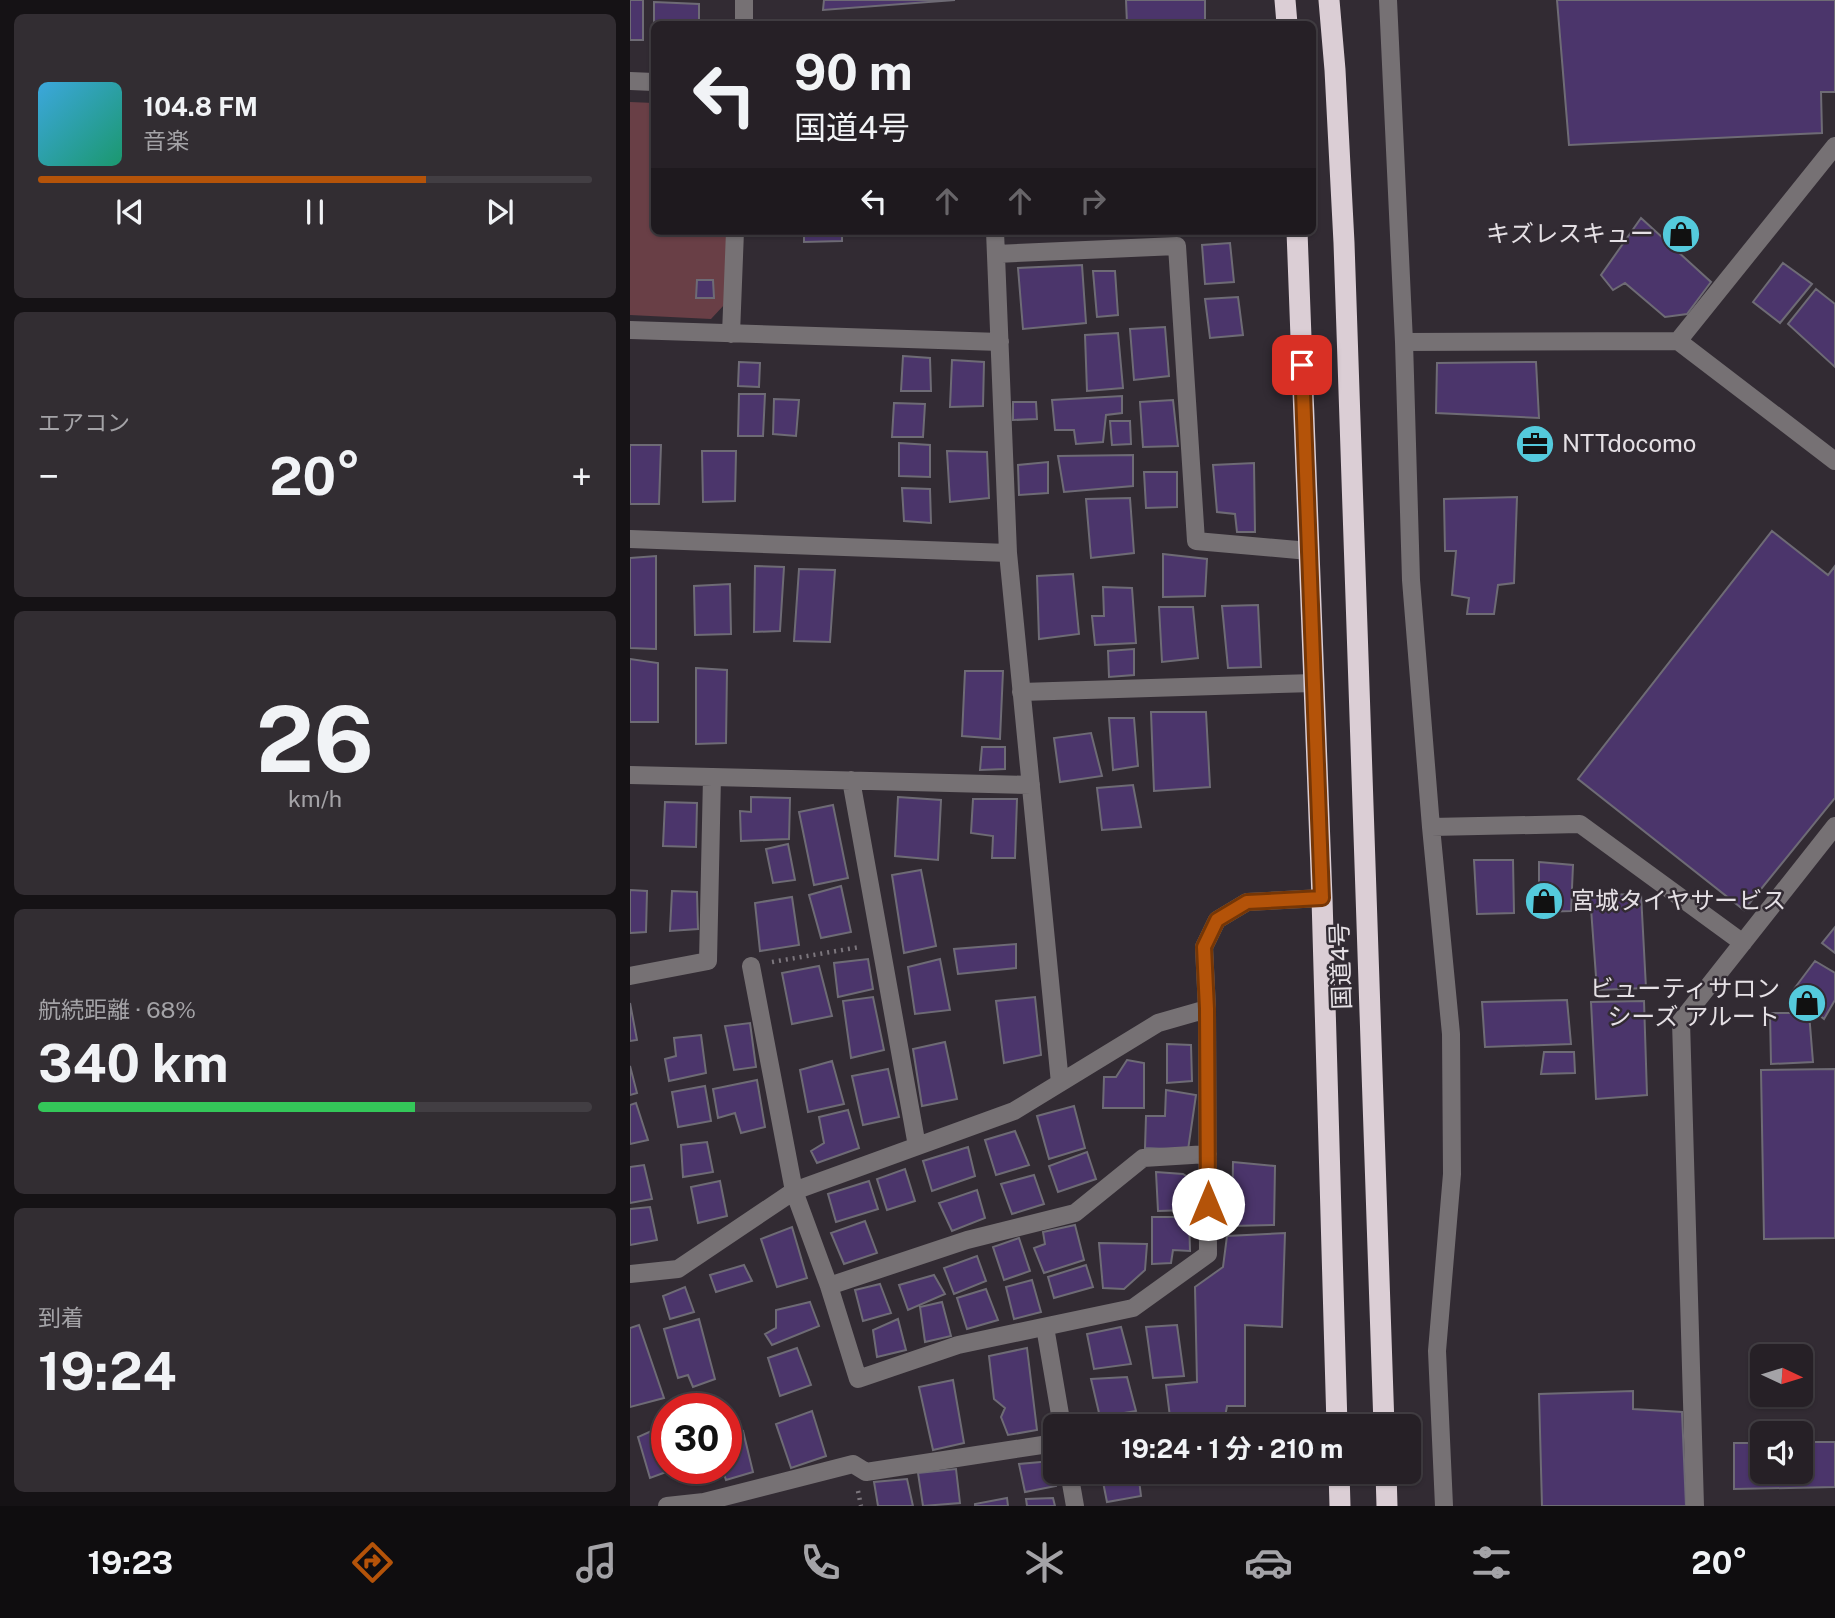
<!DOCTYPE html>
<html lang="ja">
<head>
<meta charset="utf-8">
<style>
  :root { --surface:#262026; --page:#322d32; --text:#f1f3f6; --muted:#a4a3a7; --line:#423e43; --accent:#b45309 }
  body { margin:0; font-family:"Public Sans","Noto Sans JP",sans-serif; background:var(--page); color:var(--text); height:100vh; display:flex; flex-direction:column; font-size:26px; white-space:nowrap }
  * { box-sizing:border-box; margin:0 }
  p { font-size:23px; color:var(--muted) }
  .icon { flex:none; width:38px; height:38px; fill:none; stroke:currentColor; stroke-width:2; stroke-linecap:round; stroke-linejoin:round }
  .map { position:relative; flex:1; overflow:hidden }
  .drawer { display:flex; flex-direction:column; gap:14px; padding:14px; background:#151215; width:630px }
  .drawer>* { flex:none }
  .banner { position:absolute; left:21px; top:21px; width:665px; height:214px; border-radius:10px; box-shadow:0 2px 5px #0004,0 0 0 2px var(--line); background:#262026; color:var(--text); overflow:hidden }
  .needle { width:46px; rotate:94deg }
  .controls { position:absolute; left:1120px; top:1344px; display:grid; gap:14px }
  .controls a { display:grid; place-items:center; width:63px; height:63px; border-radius:10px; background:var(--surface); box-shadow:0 2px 5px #0004,0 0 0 2px var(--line); font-size:35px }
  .speed { position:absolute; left:21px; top:1393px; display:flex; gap:14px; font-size:35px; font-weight:700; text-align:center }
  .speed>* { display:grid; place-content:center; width:91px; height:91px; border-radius:50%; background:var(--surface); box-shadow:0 2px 5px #0004,0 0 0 2px var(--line); line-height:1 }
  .speed .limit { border:10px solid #d22; background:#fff; color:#111 }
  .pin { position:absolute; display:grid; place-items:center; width:60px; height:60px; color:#fff; margin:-30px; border-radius:14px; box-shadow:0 4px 10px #0006 }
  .me { position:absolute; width:77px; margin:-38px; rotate:0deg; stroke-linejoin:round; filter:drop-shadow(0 0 5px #0008) }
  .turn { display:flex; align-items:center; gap:24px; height:147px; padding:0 28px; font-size:32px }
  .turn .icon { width:91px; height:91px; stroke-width:2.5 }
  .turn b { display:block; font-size:49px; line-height:60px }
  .lanes { display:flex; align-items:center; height:66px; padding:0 28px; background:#0003; justify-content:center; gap:35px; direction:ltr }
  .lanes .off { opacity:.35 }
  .big { font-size:52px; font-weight:700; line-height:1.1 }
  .drawer .tile { flex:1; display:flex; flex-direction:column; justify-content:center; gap:10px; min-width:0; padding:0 24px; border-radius:10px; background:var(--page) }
  .drawer .dial { align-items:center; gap:0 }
  .dial b { font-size:91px; line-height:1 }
  .song { display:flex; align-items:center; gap:21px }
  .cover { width:84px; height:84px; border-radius:10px; background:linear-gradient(135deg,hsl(200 70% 55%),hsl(160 70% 35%)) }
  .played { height:7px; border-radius:4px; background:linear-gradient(90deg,var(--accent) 70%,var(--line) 70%) }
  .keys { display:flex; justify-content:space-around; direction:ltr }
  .heat { display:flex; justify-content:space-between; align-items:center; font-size:38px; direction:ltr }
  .charge { height:10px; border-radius:5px; background:linear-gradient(90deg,#34c759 68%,var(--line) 0) }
  .trip { position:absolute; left:413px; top:1414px; width:378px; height:70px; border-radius:10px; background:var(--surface); box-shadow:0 2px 5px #0004,0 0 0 2px var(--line); font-weight:700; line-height:70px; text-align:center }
  .menu { display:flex; height:112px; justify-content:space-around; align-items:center; background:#0f0d0f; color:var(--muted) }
  .menu .icon { width:49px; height:49px }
  .menu .selected { color:var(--accent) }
  .menu b { font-size:32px; color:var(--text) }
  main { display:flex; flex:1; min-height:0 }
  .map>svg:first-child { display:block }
  .green { fill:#693f46 }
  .building { fill:#4b356b; stroke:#6e6b75; stroke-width:2 }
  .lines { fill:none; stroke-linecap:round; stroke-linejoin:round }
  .path { stroke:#7c767d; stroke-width:4.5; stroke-dasharray:2 5; stroke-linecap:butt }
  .minor { stroke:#767174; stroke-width:18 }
  .highway { stroke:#dbced5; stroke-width:21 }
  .route-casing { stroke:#753606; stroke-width:18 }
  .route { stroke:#b45309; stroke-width:12 }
  .labels { text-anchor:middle; stroke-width:5; stroke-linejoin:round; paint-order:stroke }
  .poi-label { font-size:24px; fill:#e5e0e5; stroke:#322b33; text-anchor:end }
  .street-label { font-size:24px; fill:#e5e0e5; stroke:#322b33 }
</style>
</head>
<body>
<main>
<section class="drawer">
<div class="tile">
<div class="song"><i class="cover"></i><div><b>104.8 FM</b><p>音楽</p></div></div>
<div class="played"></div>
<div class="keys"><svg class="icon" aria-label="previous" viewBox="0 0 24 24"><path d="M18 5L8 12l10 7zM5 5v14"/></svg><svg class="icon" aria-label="pause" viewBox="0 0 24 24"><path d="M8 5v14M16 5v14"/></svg><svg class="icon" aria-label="next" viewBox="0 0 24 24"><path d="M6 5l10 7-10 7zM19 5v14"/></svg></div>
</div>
<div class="tile"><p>エアコン</p>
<div class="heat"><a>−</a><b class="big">20°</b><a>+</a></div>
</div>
<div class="tile dial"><b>26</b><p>km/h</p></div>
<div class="tile"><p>航続距離 · 68%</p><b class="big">340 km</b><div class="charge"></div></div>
<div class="tile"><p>到着</p><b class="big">19:24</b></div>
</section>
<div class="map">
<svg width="1205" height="1506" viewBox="0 0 1205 1506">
  <rect width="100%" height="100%" fill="#322b33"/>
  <!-- green -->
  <path class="green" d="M0,102l24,1v128h73l-3,74 -13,14 -81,-4z"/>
  <!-- building -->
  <path class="building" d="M0,0h13v40h-13z
    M194,0h131l-132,10z
    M496,0h79v24h-78z
    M927,0h278v92h-14l1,41 -253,12z
    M24,2l45,2v20h-45v2z
    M1011,218l70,64 -24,32 -22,3 -40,-34 -12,7 -12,-15z
    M174,231h38v10l-38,1z
    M600,243l4,39 -29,2 -3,-39z
    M1153,263l29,21 -32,39 -27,-21z
    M452,265l4,58 -63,6 -5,-61z
    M463,271h22l3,44 -21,2z
    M67,280h16l1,18h-18z
    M1186,289l19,15v63l-47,-43z
    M608,297l5,38 -33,3 -5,-39z
    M535,327l4,49 -35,4 -4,-51z
    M488,333l5,55 -36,3 -2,-56z
    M273,356l27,2 1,33h-30z
    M322,360l32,2 -1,44 -33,1z
    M109,362l21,1 -1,24 -21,-1z
    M906,362l3,56 -103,-5 1,-50z
    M109,394h26l-2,42h-25z
    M492,396v17l-16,2 -3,27 -27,2 -2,-14h-19l-3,-30z
    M144,399l25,1 -3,36 -23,-2z
    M543,400l5,46 -35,1 -3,-45z
    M383,402h23l1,17 -24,1z
    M264,403l31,1 -2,33h-31z
    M480,421h20l1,23 -19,1z
    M269,443l31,2v32l-31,-1z
    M0,445h31l-2,59h-29z
    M72,451h34l-1,50 -32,1z
    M317,451l40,1 2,46 -39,4z
    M503,455v31l-69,6 -6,-36z
    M418,462v31l-29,2 -1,-30z
    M624,463l1,69h-18l-2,-18 -18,-2 -4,-47z
    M514,472h33v35l-31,1z
    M272,488l28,1 1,34 -27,-2z
    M887,497l-3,86 -16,2 -4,29h-27l2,-16 -17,-3 4,-44h-11l-1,-52z
    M500,498l4,55 -43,5 -5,-59z
    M1142,531l56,44 7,-9v232l-91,112 -166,-131z
    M533,554l44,5 -2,37 -42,1z
    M26,556v93l-26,-1v-90z
    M125,566l29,1 -4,64 -26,1z
    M169,569l36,1 -5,72 -36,-1z
    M443,574l6,60 -40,5 -2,-63z
    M100,584l1,50 -36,1 -1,-49z
    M473,587l29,1 4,55 -41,2 -3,-29h12z
    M628,605l3,62 -33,1 -6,-62z
    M529,607h34l5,51 -36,4z
    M504,649v26l-25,2 -1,-26z
    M0,659l28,4v59h-28z
    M66,668l31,2 -1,73 -30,1z
    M335,671h38l-3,68 -38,-3z
    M521,712h55l4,75 -56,4z
    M479,718h25l4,48 -25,4z
    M461,733l11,43 -42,6 -6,-44z
    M352,747h23v22l-25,1z
    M503,785l8,42 -39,3 -5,-42z
    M121,797l39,1 -1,41 -48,2 -1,-30 11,1z
    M268,797l43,3 -3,60 -43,-4z
    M343,799h44l-2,59h-23l1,-22 -22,-3z
    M35,802l32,1 -1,44 -33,-1z
    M203,805l15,73 -34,7 -15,-73z
    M158,844l7,36 -22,3 -7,-34z
    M844,860h39l1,53 -37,1z
    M909,862l34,3 -2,46 -32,1z
    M291,870l15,76 -32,7 -12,-78z
    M211,886l10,46 -30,6 -12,-43z
    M0,890l17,1 -1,41 -16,1z
    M42,891l25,1 1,37 -28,2z
    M1011,894l5,94 -49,2 -7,-95z
    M162,897l7,48 -39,6 -5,-48z
    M1205,927v26l-13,-10z
    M386,944v24l-58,6 -4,-25z
    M238,959l5,30 -35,8 -4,-34z
    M310,959l10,51 -35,4 -7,-47z
    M1185,961l20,12v27l-11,19 -33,-26z
    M189,966l13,50 -40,8 -10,-51z
    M243,997l11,53 -33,8 -8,-57z
    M405,997l6,58 -37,8 -8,-62z
    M937,1000l4,44 -86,3 -3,-45z
    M1014,1001l3,94 -51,4 -5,-97z
    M0,1003l7,37 -7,1z
    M1140,1013h39l4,49 -42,2z
    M120,1023l6,44 -22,3 -9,-44z
    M71,1035l5,38 -37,8 -4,-22 11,-3 -2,-18z
    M315,1042l12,57 -35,7 -9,-57z
    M537,1044l24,1 1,36 -25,2z
    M914,1052h30l1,21 -34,1z
    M497,1060l17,3v45h-41l1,-31h12z
    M202,1061l12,43 -36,8 -8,-42z
    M0,1066l7,27 -7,2z
    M258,1069l11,48 -36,8 -11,-49z
    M1205,1069v169l-71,1 -3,-169z
    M127,1080l8,47 -24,6 -6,-20 -17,5 -5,-29z
    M75,1086l6,35 -33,6 -6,-35z
    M536,1090l30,5 -8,55 -43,-2 1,-32h19z
    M6,1103l12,37 -18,4v-39z
    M444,1106l11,42 -36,11 -12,-43z
    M218,1110l11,38 -42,15 -6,-12 13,-8 -5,-26z
    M385,1131l14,34 -33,10 -11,-35z
    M77,1142l6,30 -30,5 -2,-32z
    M338,1147l7,29 -43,15 -9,-30z
    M457,1152l9,27 -38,13 -9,-26z
    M603,1162l42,4 -1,59 -42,1z
    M14,1165l8,34 -22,4v-36z
    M275,1169l10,32 -28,9 -10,-31z
    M526,1172l27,2 8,5 -2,31 -31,1z
    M404,1175l10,29 -32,10 -11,-30z
    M90,1181l7,35 -29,7 -7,-36z
    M239,1181l9,28 -42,13 -8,-28z
    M347,1190l8,28 -33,13 -13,-28z
    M20,1207l7,33 -27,5v-36z
    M522,1217h37l1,34 -17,-1 -2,13 -19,1z
    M235,1221l12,32 -33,11 -13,-31z
    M445,1225l9,35 -40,13 -10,-25 11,-4 -2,-12z
    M162,1227l15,51 -30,9 -16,-48z
    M655,1233l-3,94 -37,-2v81h-18l-2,11h-55l-4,-32 31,-3 -2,-95 28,-20 4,-31z
    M389,1238l11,33 -26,9 -11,-33z
    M469,1243l48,1 -2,26 -21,19 -21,-1z
    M347,1256l9,25 -32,13 -10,-26z
    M114,1265l8,16 -36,11 -6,-17z
    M456,1265l7,22 -39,11 -6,-21z
    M304,1275l11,19 -37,16 -9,-25z
    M402,1280l9,32 -27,7 -8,-32z
    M250,1284l11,29 -28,8 -8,-31z
    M55,1287l9,25 -24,7 -7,-23z
    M356,1289l12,31 -31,9 -10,-31z
    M180,1302l9,24 -47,19 -7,-11 11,-6v-18z
    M312,1302l9,34 -26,6 -5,-35z
    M69,1319l16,60 -22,8 -5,-12 -10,3 -14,-49z
    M268,1319l8,31 -29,7 -4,-27z
    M9,1325l25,73 -34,9v-79z
    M547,1325l7,51 -31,2 -7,-51z
    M491,1327l10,37 -37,5 -7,-35z
    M167,1348l14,37 -31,11 -12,-38z
    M397,1348l10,82 -29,5 -7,-18 4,-9 -11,-9 -5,-43z
    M497,1377l9,34 -36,6 -9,-38z
    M323,1380l11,63 -31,7 -14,-63z
    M1003,1391v18l49,3 4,94h-144l-3,-112z
    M182,1411l14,45 -35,12 -15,-44z
    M512,1419l2,7h-41v-2z
    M37,1424v44h10l-27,10 -12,-41z
    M96,1427l5,7 12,-3 10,41 -27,8 -4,-12h4z
    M1171,1442h34v45l-101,2v-46h28v29h39z
    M422,1461l4,25 -31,6 -6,-28z
    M326,1469l4,34 -37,3 -5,-33z
    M471,1472h37l3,24 -34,6z
    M277,1479l6,27h-35l-4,-24z
    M377,1498l1,8h-33v-2z
    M423,1498l2,8h-28l-1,-7z"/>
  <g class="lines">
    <!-- path -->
    <path class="path" d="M142,962l88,-15
      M228,1491l3,15"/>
    <!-- minor -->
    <path class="minor" d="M758,0l16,342 7,238 20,247 20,207 1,140 -15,177 7,155
      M114,24v-24
      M0,81l24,1
      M365,231l13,322 52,530
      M366,254l181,-8 19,295 113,10
      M0,330l370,12
      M101,334l4,-103
      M1048,341l157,-195
      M774,342l274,-1 157,120
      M0,539l378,14
      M391,692l293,-9
      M0,775l401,10
      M221,780l66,366
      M801,827l149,-3 163,119
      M121,966l43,225 35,95 29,93 100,-34 175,-37 75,-54 -1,-245 -3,-62 13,-27 30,-18 75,-4
      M0,976l78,-15 4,-184
      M0,1274l48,-5 116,-78 220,-80 144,-88 49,-14
      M199,1286l138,-46 108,-27 68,-55 65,-4
      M415,1327l17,99
      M439,1472l6,34
      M37,1506l37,-4 149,-38 13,8 189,-29
      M1065,1506l-14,-485 154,-195"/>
    <!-- highway -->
    <path class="highway" d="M655,0l2,24
      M699,0l6,70 9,173 40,1183
      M667,231l25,667 15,528
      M709,1472l1,34
      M756,1472l1,34"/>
  </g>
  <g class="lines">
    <!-- route casing -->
    <g class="route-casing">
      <path id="route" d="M578,1204l-1,-195 -3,-62 13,-27 30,-18 75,-4 -20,-533"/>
    </g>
    <!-- route -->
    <use href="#route" class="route"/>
  </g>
  <!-- icons -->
  <defs>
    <g id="shop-disc" transform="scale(2.0125)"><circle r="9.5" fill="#54cadc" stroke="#322b33"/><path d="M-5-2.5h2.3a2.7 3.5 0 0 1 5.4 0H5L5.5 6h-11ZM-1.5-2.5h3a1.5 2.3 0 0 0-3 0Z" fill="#111"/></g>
    <g id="office-disc" transform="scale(2.0125)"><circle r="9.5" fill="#54cadc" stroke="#322b33"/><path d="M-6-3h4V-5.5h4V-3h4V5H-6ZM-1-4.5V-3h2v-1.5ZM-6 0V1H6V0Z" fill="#111"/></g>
  </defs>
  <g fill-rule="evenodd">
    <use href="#shop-disc" x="1051" y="234"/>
    <use href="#office-disc" x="905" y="444"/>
    <use href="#shop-disc" x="914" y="901"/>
    <use href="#shop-disc" x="1177" y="1003"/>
  </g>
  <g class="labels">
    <!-- poi labels -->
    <g class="poi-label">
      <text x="1024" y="242">キズレスキュー</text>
      <text x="932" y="452" text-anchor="start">NTTdocomo</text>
      <text x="941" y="909" text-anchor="start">宮城タイヤサービス</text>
      <text x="1150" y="997">ビューティサロン<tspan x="1150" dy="28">シーズ アルート</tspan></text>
    </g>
    <!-- street labels -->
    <g class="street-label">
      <text transform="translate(711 966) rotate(-92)" y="8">国道4号</text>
    </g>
  </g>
</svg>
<div class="controls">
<a><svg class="needle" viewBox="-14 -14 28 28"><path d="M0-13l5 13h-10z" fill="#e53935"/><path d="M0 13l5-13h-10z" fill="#a4a3a7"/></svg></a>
<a><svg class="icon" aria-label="sound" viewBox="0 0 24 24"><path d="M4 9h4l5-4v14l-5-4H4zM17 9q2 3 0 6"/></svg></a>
</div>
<div class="speed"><div class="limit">30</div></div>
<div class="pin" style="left:672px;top:365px;background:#d93025"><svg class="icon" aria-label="arrive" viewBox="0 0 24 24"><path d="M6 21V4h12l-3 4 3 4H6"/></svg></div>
<svg class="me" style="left:578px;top:1204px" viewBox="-20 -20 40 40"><circle r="19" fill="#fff"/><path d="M0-13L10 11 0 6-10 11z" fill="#b45309"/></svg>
<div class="trip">19:24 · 1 分 · 210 m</div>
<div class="banner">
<div class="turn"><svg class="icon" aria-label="left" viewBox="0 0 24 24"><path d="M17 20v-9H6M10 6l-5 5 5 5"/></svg><div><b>90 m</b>国道4号</div></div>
<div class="lanes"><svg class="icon" aria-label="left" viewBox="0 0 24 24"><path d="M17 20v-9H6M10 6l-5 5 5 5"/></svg><svg class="icon off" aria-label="ahead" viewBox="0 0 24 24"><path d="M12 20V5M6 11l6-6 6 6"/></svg><svg class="icon off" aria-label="ahead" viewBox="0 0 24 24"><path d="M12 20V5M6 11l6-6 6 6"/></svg><svg class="icon off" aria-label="right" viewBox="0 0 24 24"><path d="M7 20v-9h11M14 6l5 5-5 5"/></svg></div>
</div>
</div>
</main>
<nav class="menu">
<b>19:23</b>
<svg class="icon selected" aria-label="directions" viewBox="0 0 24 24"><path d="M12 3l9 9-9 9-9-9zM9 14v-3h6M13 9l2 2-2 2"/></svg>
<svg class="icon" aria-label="music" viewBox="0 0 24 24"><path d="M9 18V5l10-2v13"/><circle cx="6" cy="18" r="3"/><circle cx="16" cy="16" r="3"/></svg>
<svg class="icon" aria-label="phone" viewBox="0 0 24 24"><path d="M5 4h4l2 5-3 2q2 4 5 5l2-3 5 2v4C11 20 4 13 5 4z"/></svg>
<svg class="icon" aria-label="climate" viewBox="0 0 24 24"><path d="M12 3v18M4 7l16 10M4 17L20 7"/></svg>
<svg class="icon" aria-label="car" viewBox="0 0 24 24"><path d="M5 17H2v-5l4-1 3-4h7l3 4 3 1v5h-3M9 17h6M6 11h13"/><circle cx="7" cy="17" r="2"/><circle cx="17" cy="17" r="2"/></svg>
<svg class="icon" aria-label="filters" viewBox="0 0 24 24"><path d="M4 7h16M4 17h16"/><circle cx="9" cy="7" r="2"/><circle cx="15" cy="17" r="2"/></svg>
<b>20°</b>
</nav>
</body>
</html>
